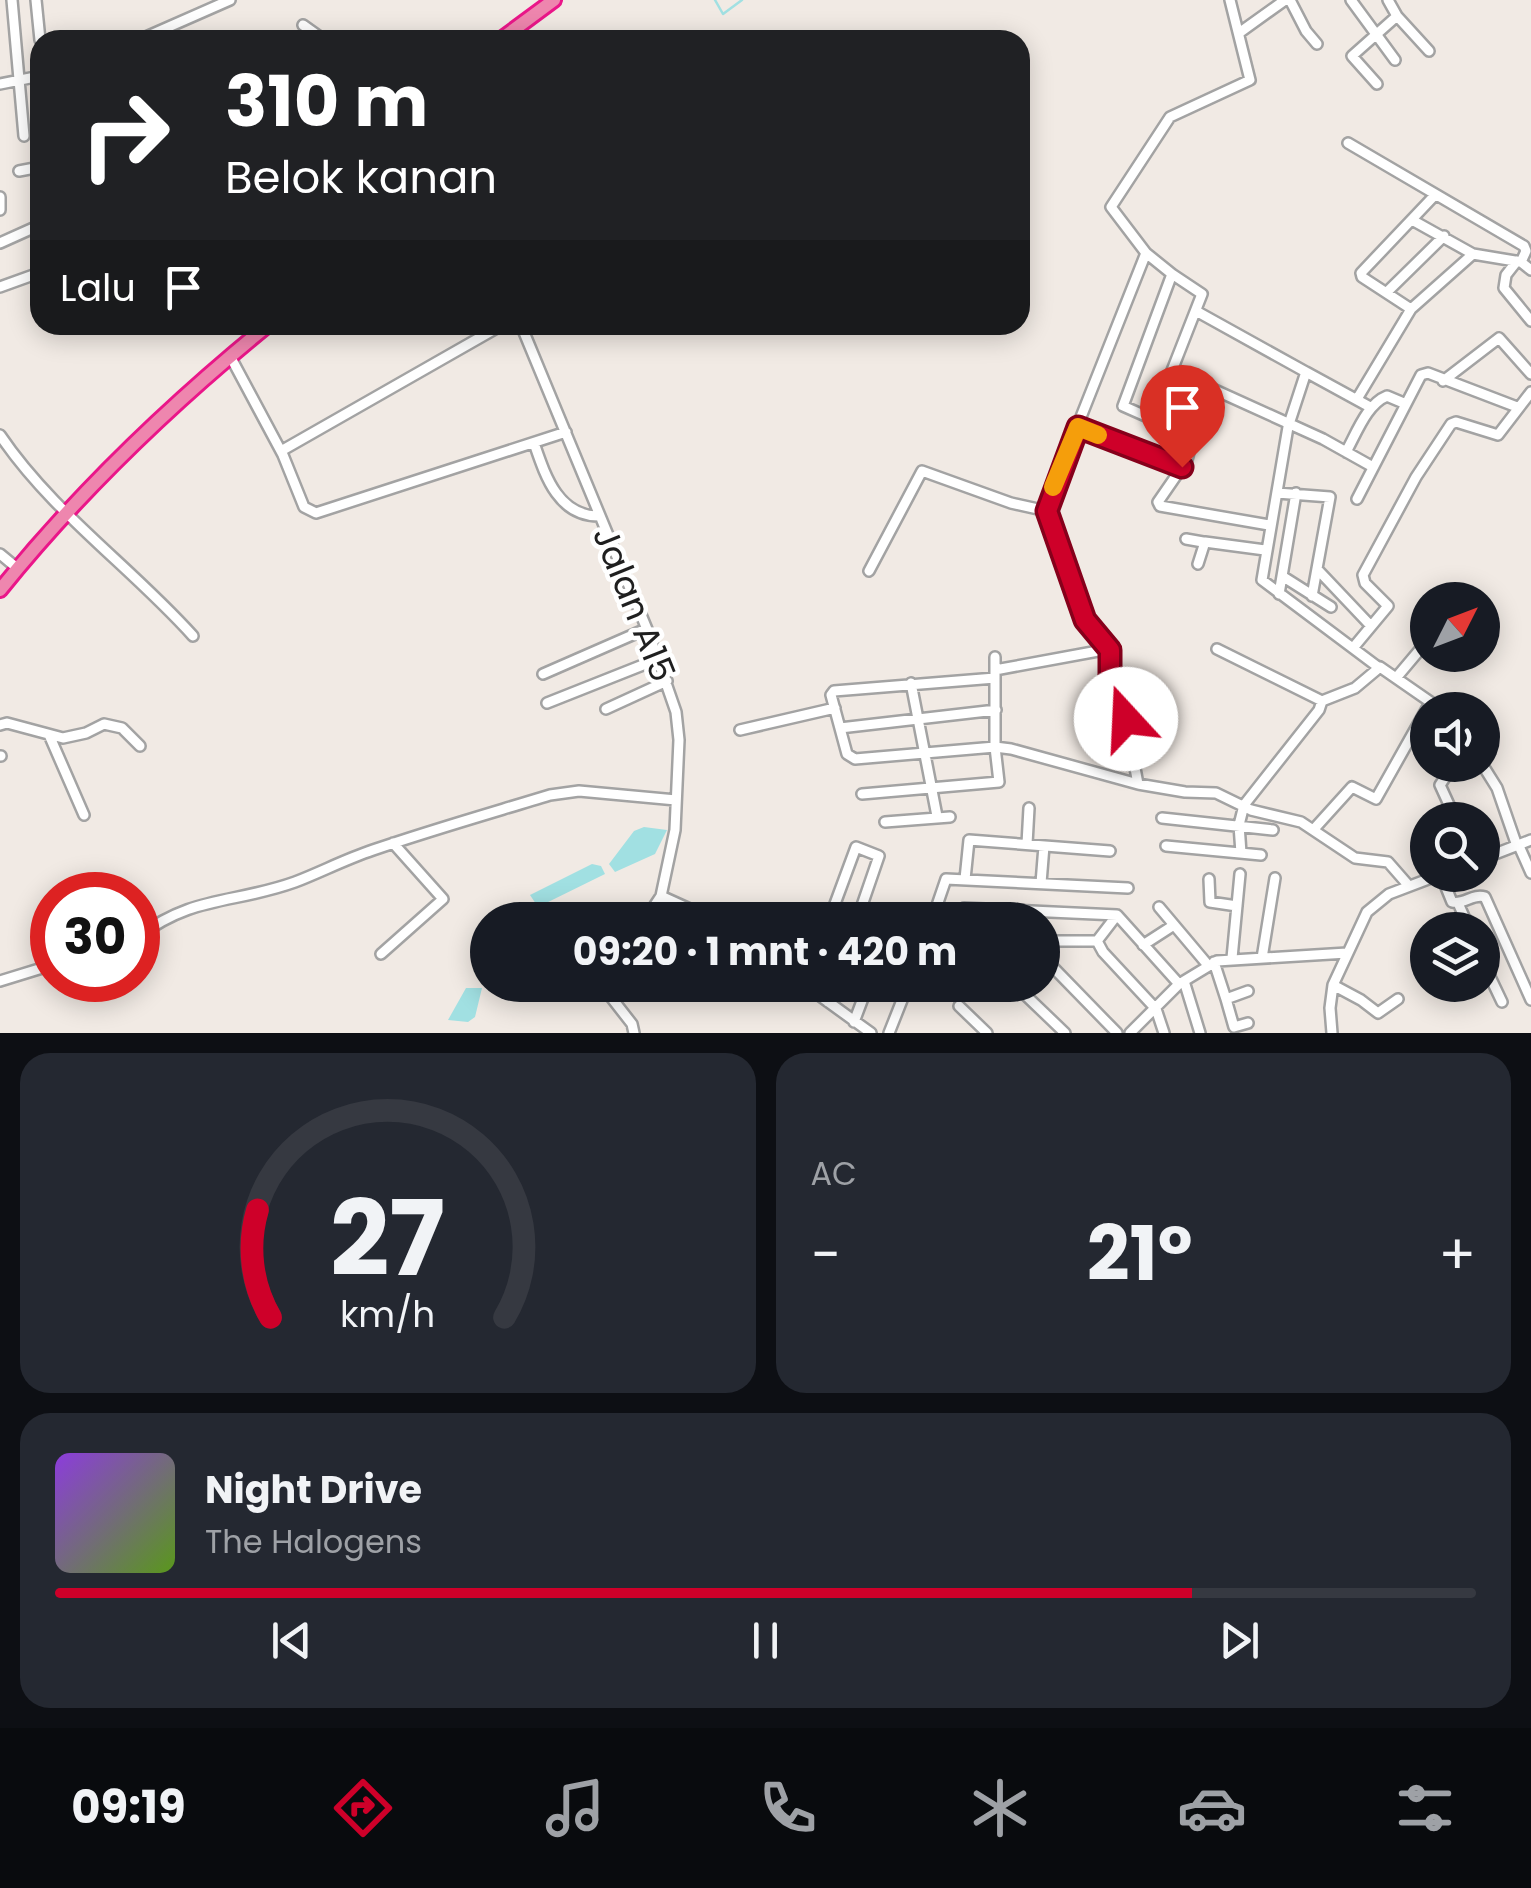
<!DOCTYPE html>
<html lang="id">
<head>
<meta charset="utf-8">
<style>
  :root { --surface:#171b24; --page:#242831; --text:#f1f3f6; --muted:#9ea1a6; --line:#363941; --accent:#ce0029 }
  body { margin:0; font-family:Poppins,sans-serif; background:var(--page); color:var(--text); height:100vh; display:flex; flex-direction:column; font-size:38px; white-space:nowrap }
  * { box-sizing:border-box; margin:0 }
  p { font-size:32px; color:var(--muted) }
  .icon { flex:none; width:55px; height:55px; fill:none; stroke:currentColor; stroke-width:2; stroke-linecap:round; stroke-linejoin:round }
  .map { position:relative; height:1033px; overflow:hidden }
  .details { display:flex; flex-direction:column; gap:20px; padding:20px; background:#0d0f14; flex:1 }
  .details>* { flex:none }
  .top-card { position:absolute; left:30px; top:30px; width:1000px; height:305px; border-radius:30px; box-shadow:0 5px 25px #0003; background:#202124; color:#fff; overflow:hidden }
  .needle { width:65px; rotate:48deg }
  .fabs { position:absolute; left:1410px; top:582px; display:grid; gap:20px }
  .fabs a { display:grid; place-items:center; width:90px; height:90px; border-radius:50%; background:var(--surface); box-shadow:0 5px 25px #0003; font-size:50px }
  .speed { position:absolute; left:30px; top:872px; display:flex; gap:20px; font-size:50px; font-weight:700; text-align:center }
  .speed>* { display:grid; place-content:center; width:130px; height:130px; border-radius:50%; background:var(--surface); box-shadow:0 5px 25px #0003; line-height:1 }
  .speed .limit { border:15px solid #d22; background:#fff; color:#111 }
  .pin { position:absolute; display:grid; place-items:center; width:85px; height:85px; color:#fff; margin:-102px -42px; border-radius:50% 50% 50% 0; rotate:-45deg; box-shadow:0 0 10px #0007 }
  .pin .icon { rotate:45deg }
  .me { position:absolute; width:110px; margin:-55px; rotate:340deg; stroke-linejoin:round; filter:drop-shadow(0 0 8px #0008) }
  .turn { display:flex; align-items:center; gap:35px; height:210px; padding:0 30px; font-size:45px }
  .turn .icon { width:130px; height:130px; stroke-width:2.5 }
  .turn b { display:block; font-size:70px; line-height:85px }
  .then { display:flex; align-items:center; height:95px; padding:0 30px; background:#0003; gap:20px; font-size:38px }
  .big { font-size:75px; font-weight:700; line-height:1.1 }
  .details .card { flex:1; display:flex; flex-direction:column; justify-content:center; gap:15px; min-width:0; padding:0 35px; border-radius:30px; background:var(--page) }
  .details .dial { align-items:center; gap:0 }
  .dial svg { height:260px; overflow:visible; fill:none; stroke:var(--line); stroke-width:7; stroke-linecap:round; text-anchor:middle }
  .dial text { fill:var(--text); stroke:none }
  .song { display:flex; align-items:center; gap:30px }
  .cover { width:120px; height:120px; border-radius:15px; background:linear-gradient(135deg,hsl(270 70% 55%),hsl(90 70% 35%)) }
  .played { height:10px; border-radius:5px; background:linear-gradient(90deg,var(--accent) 80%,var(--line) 80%) }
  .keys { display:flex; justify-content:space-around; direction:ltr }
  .heat { display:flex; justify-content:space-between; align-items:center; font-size:55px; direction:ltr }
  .details .tiles { flex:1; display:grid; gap:20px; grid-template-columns:1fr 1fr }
  .card:last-child { grid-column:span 2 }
  .trip { position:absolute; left:470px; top:902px; width:590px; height:100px; border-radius:50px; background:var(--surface); box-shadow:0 5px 25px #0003; font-weight:700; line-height:100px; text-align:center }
  .tab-bar { display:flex; height:160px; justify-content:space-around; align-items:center; background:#090b0e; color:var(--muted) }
  .tab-bar .icon { width:70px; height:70px }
  .tab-bar .on { color:var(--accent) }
  .tab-bar b { font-size:45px; color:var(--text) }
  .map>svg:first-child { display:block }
  .water { fill:#a1e0e2 }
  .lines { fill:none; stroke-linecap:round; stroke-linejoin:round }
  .stream { stroke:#a1e0e2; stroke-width:2.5 }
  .minor-casing { stroke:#a3a3a3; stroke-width:14 }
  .highway-casing { stroke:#ea1689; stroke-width:18 }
  .minor { stroke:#fff; stroke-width:9 }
  .highway { stroke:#ee86ae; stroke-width:12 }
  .route-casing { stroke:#86001b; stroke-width:25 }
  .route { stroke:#ce0029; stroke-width:18 }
  .slow { stroke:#f59e0b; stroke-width:18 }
  .labels { text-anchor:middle; stroke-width:9; stroke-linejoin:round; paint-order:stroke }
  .street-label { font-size:35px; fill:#1f1f1f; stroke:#fff }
</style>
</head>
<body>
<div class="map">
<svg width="1531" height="1033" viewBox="0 0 1531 1033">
  <rect width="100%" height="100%" fill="#f1eae4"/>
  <!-- water -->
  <path class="water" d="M644,827l23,3 -12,24 -40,18 -6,-8 25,-33z
    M592,864l9,2 4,8 -67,33 -8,-12z
    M466,988h16l-7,29 -7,5 -20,-2z"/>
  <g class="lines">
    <!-- stream -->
    <path class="stream" d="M715,0l8,14 19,-14"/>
    <!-- minor casing -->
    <g class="minor-casing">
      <path id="minor" d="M12,0l12,136
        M36,0l4,40
        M1230,0l20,80 -80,37 -59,90 35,46 26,21 -49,132 70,31 -6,23 -29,42 2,4 109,19
        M1290,0l16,31 11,13
        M1351,0l44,60
        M1397,16l32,35
        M303,25l21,15
        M1239,33l46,-33
        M139,40l91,-40
        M0,84l40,-8
        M1377,84l-25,-28 45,-40 -9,-16
        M1348,143l176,103 2,5 -5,11 10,8
        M19,171l21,-4
        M0,197v13
        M1412,220l61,34 48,8
        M0,243l40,-18
        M1146,253l-69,174 105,40
        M1517,261l-11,14 -2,13 27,33
        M0,287l36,-13
        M1387,292l57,-56
        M1411,309l-49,-32 -1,-4 74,-78
        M1196,311l110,61
        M521,325l128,309 27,78 3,28 -4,90 -14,66 -16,24
        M230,356l53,99 21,52 12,6 250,-81
        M1173,371l150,68 50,28
        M1443,381l56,-43 32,36
        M1357,399l54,-90 62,-55
        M1370,407l-64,-35 -18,55 -26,153 116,87
        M1153,419l49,-125 -30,-20
        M1077,427l-27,67 -3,17 38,109 20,28
        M0,435c52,77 131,132 193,201
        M534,443c11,32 24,74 66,73
        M281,451l221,-126
        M1346,452c11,-20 21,-48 41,-56l19,8
        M1277,493l53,4 -18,99
        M1357,499l64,-124 7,-2 89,34
        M1186,539l17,3
        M0,554l17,14
        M1198,564l7,-22 60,8
        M1317,569l54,57
        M869,571l53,-100 89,32 36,8
        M1282,576l49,31
        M1279,594l17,-101
        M1353,648l35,-42 -23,-23 -2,-8 53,-98 35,-53 5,-2 42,13 33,-43
        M1217,649l105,52
        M995,670l114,-21 2,37 14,29 13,69
        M543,674l103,-45
        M995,678l-161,13 -3,4 16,59 8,5 140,-12 16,2 127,35 47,8 31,1 35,17 50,12 54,36 33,4 21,24
        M1396,678l32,-38
        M911,683l26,133
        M547,703l111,-44
        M606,709l61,-28
        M0,725l7,-2 56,15 23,-5 18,-9 18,4 18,18
        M840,728l156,-18
        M740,730l95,-22
        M50,737l34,78
        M0,756h1
        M1482,764l15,24 20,58
        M862,794l137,-12 -4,-35v-90
        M1162,818l111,12
        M1456,820l-16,-35 6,-9 14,-11
        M885,822l65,-5
        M1314,829l38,-42 24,12 54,-96
        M1027,844l2,-36
        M1166,846l95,9
        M1519,846l12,27
        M1241,853l-2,-28 5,-20 75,-95 3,-9 33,-13 25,-21 62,43
        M1482,859l49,-19
        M1441,875l11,27c12,3 21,-9 33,-5l46,103
        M965,879l4,-39 141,11
        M1209,879l1,23 27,4
        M1041,883l3,-37
        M661,896l53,24
        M1458,903l12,27
        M1159,907l48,57
        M829,920l27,-73 23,9 -22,64
        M932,920l14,-41 182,9
        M960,920v-9l4,-3 153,7 62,69
        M1441,928l25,-9
        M138,937c55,-42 96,-33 157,-55 26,-10 51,-23 78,-32 58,-20 118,-37 177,-55l29,-4 97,9
        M1042,941h55l6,11 53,57 8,24
        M1097,941l20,-26
        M1143,945l31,-20
        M381,954l62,-55 -50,-56
        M1042,956l75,77
        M1232,958l8,-84
        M1262,958l13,-80
        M1482,960l20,42
        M1214,962l12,37 22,-8
        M0,981l52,-16
        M1184,981l16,52
        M608,985l-1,7 25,32 2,9
        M805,985l66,48
        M1015,985l50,48
        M1333,985l28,15 17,13 20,-14
        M1226,999l8,28 14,-4
        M828,1002l6,-17
        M959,1006l28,27
        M854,1022l14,-37
        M889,1033l19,-48
        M1130,1033l49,-49 38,-23 130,-8
        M1332,1033l-2,-25 3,-23 34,-73 22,-18 50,-19"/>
    </g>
    <!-- highway casing -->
    <g class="highway-casing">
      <path id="highway" d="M500,40l54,-40
        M0,590c79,-98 171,-186 268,-265"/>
    </g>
    <!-- minor -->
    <use href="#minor" class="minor"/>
    <!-- highway -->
    <use href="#highway" class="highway"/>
  </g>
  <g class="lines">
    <!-- route casing -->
    <g class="route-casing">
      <path id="route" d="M1126,719l-16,-33v-36l-25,-30 -38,-109 31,-84 104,40"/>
    </g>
    <!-- route -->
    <use href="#route" class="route"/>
    <!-- slow -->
    <path class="slow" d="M1053,487l25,-60 20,8"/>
  </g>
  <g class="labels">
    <!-- street labels -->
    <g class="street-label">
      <text transform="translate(634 604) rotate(68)" y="12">Jalan A15</text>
    </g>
  </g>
</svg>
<div class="fabs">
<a><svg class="needle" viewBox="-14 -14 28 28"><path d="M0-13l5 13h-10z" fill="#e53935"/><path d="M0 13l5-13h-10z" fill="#9ea1a6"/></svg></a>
<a><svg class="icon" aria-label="sound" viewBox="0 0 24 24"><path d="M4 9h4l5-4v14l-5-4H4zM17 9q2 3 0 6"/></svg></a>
<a><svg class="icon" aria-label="search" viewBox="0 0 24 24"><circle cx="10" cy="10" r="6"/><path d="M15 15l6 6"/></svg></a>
<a><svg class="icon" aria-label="layers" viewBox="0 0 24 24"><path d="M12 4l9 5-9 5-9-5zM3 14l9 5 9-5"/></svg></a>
</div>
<div class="speed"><div class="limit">30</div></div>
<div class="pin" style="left:1182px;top:467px;background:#d93025"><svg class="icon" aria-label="arrive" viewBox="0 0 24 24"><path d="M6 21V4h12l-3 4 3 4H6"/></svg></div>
<svg class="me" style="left:1126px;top:719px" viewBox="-20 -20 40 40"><circle r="19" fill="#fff"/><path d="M0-13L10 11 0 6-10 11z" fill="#ce0029"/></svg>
<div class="trip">09:20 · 1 mnt · 420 m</div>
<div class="top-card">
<div class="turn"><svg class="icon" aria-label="right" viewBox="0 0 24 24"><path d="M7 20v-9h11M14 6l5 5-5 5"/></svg><div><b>310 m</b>Belok kanan</div></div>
<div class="then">Lalu<svg class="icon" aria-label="arrive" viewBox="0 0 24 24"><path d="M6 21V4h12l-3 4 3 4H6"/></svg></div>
</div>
</div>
<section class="details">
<div class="tiles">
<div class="card dial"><svg viewBox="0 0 100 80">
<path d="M14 69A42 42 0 1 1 86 69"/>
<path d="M14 69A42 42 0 0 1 10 36" stroke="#ce0029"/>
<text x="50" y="56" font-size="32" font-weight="700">27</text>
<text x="50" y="72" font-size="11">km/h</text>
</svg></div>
<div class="card"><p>AC</p>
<div class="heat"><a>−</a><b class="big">21°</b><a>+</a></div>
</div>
<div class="card">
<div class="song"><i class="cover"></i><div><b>Night Drive</b><p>The Halogens</p></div></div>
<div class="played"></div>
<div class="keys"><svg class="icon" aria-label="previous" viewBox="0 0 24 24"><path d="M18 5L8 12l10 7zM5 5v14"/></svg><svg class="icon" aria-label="pause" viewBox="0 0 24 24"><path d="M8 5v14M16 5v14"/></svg><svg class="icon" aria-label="next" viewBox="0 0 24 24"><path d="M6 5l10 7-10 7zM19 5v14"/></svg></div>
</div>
</div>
</section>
<nav class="tab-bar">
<b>09:19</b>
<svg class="icon on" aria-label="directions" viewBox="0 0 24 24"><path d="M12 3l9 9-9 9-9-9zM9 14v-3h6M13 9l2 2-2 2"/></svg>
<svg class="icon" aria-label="music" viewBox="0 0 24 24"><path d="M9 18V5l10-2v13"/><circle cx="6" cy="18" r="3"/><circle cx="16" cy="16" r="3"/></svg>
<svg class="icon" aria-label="phone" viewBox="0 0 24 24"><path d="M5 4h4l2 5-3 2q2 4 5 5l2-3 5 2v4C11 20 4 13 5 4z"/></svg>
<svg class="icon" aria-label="climate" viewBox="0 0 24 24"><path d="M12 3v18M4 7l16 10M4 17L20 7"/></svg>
<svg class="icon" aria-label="car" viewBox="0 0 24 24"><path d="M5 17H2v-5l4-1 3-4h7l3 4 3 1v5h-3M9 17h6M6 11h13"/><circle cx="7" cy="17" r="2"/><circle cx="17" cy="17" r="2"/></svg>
<svg class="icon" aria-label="filters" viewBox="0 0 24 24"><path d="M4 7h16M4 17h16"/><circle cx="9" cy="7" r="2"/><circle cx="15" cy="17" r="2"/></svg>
</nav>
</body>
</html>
